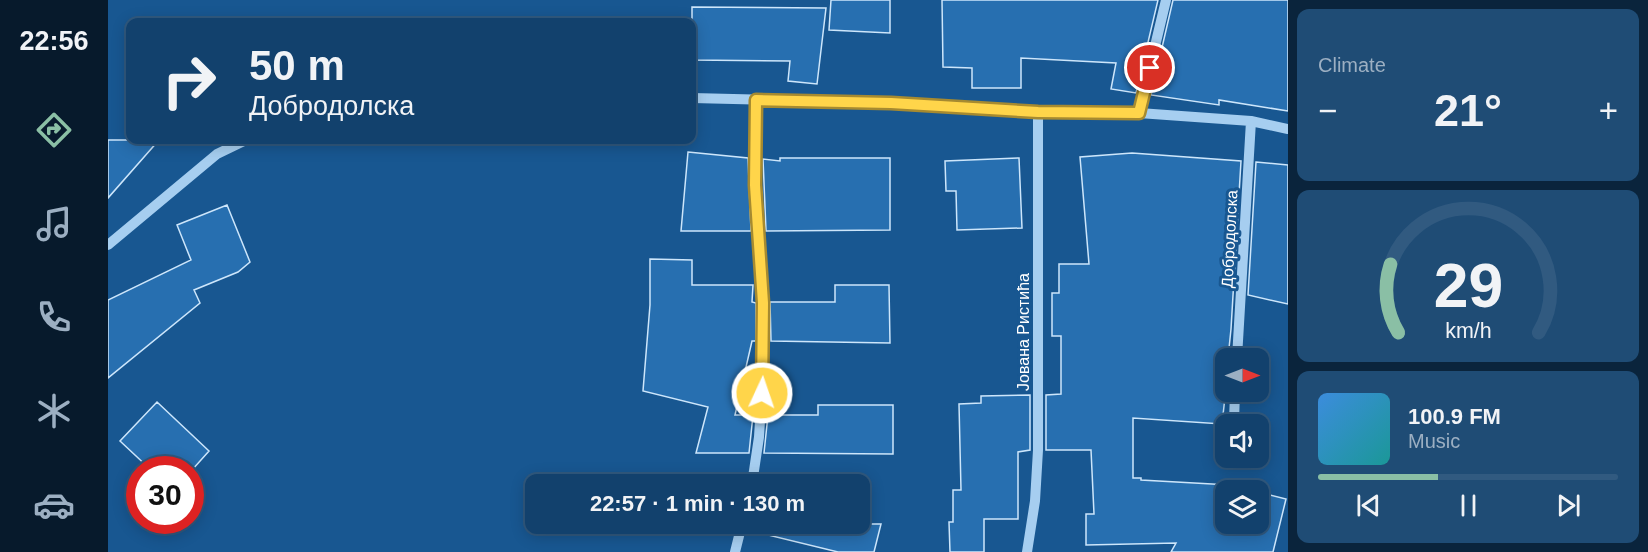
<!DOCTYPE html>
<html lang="en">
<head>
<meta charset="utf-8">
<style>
  :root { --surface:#12416d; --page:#1f4c75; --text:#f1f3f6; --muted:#9cafc2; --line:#315a80; --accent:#8abfa5 }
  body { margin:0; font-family:Helvetica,sans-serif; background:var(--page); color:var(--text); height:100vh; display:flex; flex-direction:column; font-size:22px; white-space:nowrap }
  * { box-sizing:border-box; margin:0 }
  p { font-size:20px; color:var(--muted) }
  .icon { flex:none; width:33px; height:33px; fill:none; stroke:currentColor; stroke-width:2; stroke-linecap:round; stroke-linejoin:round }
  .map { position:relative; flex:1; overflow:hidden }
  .drawer { display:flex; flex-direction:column; gap:9px; padding:9px; background:#0a243c; width:360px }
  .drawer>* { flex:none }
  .hud { position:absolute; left:18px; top:18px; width:570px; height:126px; border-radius:12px; box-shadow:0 3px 15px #0003,0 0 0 2px var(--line); background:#12416d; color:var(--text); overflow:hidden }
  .needle { width:39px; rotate:90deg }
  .tools { position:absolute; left:1107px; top:348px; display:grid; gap:12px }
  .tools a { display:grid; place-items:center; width:54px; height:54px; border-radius:12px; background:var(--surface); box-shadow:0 3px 15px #0003,0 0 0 2px var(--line); font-size:30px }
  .speed { position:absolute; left:18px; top:456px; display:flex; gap:12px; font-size:30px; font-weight:700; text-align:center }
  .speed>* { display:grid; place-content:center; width:78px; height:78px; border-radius:50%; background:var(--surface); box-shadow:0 3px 15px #0003,0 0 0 2px var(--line); line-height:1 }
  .speed .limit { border:9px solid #d22; background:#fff; color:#111 }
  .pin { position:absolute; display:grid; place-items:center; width:51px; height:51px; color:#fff; margin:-26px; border:3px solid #fff; border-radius:50%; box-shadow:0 2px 6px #0007 }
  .me { position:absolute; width:66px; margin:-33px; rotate:3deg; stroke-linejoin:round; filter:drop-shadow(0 0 4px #0008) }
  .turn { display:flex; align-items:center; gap:21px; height:126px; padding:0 24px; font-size:27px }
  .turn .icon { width:78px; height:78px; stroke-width:2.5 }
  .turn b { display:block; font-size:42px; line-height:51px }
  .big { font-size:45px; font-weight:800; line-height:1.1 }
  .drawer .card { flex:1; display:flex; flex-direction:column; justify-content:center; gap:9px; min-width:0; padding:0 21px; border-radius:12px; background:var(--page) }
  .drawer .dial { align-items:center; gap:0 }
  .dial svg { height:156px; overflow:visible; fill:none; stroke:var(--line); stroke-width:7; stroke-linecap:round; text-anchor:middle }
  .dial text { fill:var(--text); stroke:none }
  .song { display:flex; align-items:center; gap:18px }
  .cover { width:72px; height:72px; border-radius:9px; background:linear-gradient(135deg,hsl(210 70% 55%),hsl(180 70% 35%)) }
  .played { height:6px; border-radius:3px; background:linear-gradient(90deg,var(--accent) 40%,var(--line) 40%) }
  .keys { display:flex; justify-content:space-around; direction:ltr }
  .heat { display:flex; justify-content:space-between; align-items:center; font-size:33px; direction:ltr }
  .trip { position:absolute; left:417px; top:474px; width:345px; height:60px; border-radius:12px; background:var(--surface); box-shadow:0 3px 15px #0003,0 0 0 2px var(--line); font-weight:800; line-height:60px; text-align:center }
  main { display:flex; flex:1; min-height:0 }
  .tabs { display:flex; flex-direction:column; width:108px; justify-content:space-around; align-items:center; background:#071a2c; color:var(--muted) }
  .tabs .icon { width:42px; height:42px }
  .tabs .selected { color:var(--accent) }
  .tabs b { font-size:27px; color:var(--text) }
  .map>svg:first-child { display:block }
  .building { fill:#276fb0; stroke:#cde6fb; stroke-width:1.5 }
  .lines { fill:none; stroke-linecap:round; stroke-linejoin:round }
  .minor { stroke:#a6cef0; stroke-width:10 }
  .route-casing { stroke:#a68a30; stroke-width:15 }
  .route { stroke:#ffd54a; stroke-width:10 }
  .labels { text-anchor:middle; stroke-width:6; stroke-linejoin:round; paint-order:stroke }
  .street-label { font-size:16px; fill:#fff; stroke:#185791 }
</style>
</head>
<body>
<main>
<nav class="tabs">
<b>22:56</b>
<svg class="icon selected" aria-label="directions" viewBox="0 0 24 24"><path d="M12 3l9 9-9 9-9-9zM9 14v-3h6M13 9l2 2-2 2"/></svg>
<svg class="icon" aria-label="music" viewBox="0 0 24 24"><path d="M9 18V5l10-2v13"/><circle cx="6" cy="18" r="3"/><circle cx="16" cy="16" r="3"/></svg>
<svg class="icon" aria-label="phone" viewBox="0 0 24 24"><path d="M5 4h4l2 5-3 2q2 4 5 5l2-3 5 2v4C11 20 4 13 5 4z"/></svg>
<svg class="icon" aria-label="climate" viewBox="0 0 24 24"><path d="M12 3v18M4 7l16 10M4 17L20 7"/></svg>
<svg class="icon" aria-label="car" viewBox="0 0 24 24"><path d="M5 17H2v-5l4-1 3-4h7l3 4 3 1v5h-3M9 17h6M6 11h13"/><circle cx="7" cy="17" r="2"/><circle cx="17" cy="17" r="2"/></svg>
</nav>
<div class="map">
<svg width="1180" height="552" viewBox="0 0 1180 552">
  <rect width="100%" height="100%" fill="#185791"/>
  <!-- building -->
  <path class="building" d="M723,0h59v33l-61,-3z
    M834,0h216l-22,93 -25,-4 5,-26 -95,-5v30h-49v-20l-29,-1z
    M1065,0h115v111l-69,-11v5l-68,-10z
    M584,7l134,1 -9,76 -29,-3 2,-20 -98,-1z
    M0,140h51l-51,58z
    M580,152l60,6 3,73h-70z
    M1024,153l109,8 -10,168 -3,29h-2v30l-4,36 -89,-6v60h8v2l89,5 23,5h-27v34h32v-32l28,7 -13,53h-102l5,-9 -90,2v-31h8l-3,-64h-45v-55l15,-1v-58h-9v-43h7v-29h30l-9,-107z
    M672,158h110v72l-124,1 -3,-72 17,2z
    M911,158l3,70 -65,2 -1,-39h-10l-1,-30z
    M1148,162l32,3v139l-40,-9z
    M119,205l23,57 -12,10 -44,18 6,13 -92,75v-78l83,-40 -14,-35z
    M542,259l42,1v25h61l-1,17 4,1v38h-4l-17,74h18l-4,38h-53l12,-46 -65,-16 7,-86z
    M727,285h54l1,58 -119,-2 -1,-39h65z
    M922,395v55l-12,2v67h-34v33h-34l-1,-30h4v-32h8l-2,-86 22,-1v-7z
    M49,402l52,49 -17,19h-41l-31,-29z
    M710,405h75v49l-129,-1 4,-38h50z
    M661,524h112l-7,28h-36l-70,-17z"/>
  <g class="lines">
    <!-- minor -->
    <path class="minor" d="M584,98l199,5 147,9 101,1 112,8 37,8
      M1031,113l27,-113
      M0,245l109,-91 29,-14
      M1129,358l14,-237
      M1126,421l1,-29
      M644,484l7,-47 4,-65v-69l-8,-118 1,-85
      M627,552l7,-28
      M919,552l8,-51 3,-51v-338"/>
  </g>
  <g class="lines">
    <!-- route casing -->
    <g class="route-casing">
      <path id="route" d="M654,393l1,-90 -8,-118 1,-85 135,3 147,9 101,1 11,-45"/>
    </g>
    <!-- route -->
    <use href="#route" class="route"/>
  </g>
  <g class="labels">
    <!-- street labels -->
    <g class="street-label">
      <text transform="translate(1121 239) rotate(-87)" y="6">Добродолска</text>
      <text transform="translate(915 332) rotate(-90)" y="6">Јована Ристића</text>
    </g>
  </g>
</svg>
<div class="tools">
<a><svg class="needle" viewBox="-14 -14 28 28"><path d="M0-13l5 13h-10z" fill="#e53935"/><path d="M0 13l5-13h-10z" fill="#9cafc2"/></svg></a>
<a><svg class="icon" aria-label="sound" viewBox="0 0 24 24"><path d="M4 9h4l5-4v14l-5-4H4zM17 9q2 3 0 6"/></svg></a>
<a><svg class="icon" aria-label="layers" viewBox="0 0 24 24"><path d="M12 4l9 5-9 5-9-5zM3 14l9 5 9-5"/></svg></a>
</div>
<div class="speed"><div class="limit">30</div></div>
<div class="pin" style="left:1042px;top:68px;background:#d93025"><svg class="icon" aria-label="arrive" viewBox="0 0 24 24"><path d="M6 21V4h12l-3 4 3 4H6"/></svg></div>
<svg class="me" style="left:654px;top:393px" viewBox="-20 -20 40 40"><circle r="17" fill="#ffd54a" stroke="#fff" stroke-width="3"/><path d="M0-11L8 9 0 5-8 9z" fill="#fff"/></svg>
<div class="trip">22:57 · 1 min · 130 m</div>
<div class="hud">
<div class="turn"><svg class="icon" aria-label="right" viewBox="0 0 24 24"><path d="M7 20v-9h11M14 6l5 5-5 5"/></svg><div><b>50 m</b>Добродолска</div></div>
</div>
</div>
<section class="drawer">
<div class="card"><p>Climate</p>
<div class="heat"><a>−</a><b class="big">21°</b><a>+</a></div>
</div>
<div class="card dial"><svg viewBox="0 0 100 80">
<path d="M14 69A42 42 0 1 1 86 69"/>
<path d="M14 69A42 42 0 0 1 10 34" stroke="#8abfa5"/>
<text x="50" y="56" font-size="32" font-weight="700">29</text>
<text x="50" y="72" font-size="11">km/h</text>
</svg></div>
<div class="card">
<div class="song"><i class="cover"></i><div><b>100.9 FM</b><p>Music</p></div></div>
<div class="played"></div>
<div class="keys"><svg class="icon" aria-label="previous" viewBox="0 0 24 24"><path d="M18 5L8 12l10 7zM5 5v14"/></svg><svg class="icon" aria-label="pause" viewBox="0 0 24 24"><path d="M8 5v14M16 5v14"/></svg><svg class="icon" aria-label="next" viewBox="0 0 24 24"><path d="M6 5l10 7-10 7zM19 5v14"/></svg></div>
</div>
</section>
</main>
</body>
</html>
